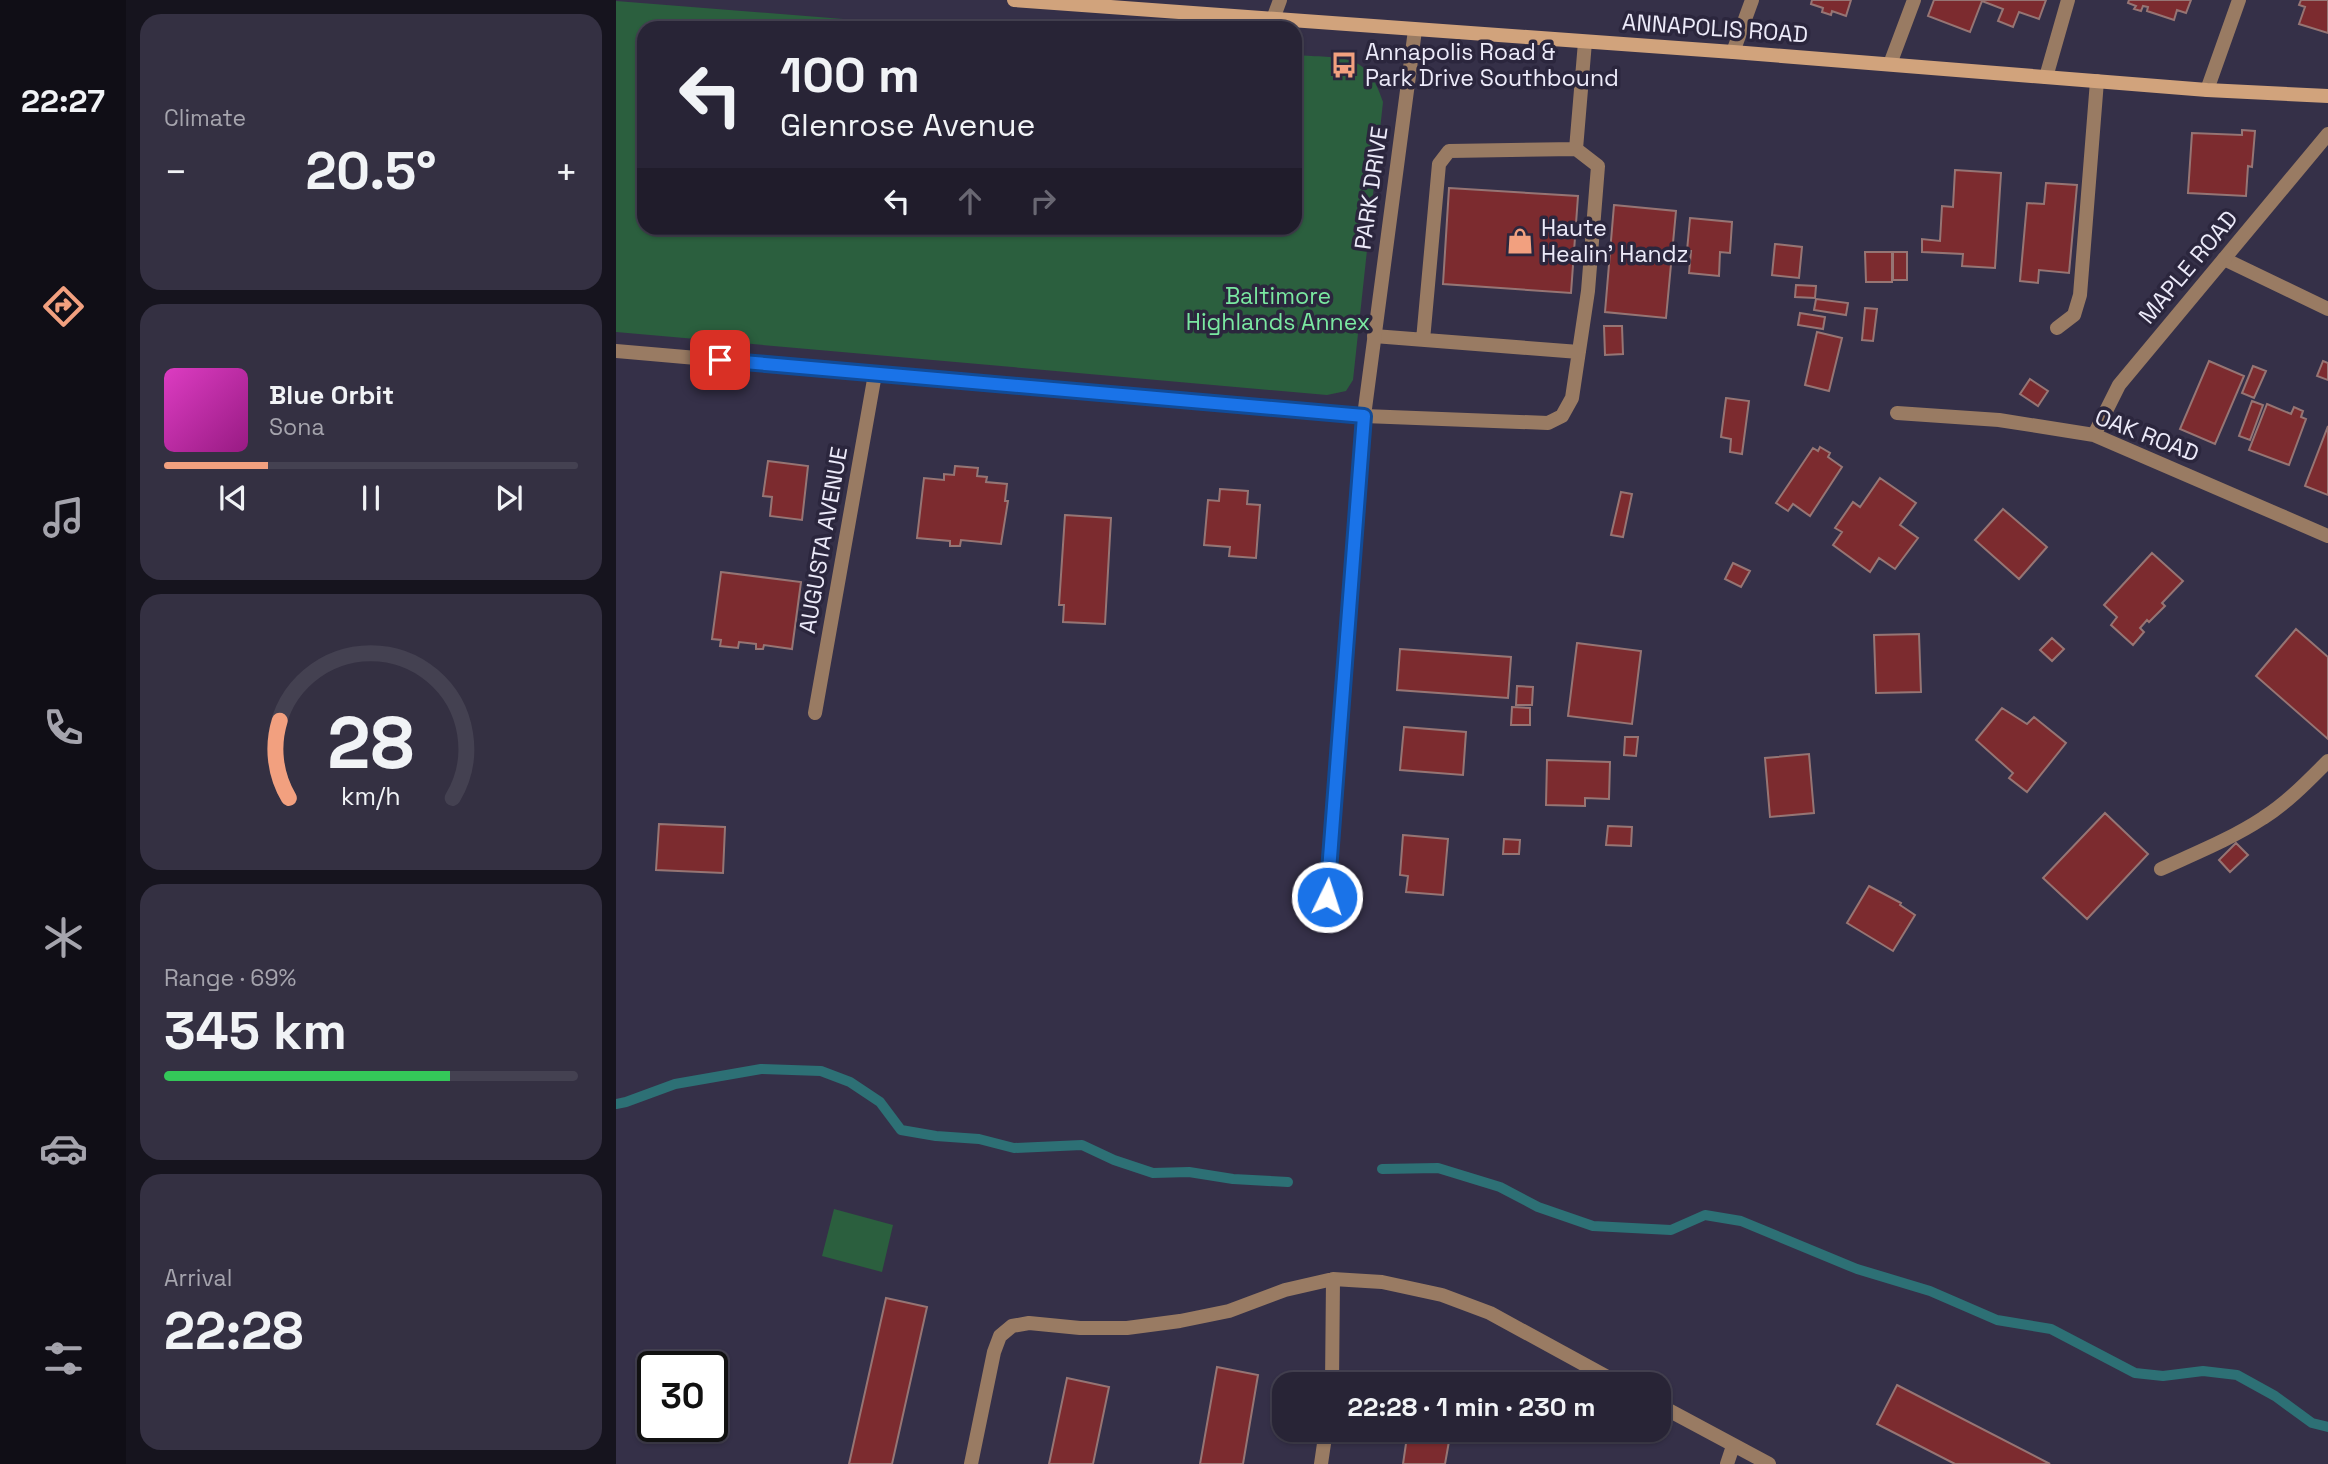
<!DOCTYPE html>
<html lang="en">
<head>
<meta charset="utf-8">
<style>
  :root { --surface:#282436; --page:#343042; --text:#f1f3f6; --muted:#a5a4ad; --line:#444151; --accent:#f2a07f }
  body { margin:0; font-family:"Space Grotesk",sans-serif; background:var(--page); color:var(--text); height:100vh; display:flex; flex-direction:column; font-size:26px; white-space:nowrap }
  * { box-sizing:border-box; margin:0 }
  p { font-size:23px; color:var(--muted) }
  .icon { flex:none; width:38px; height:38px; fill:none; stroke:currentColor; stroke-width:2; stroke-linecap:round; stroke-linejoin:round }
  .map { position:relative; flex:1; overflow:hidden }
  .panel { display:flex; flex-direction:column; gap:14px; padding:14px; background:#16141e; width:490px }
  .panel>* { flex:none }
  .top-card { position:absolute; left:21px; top:21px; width:665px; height:214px; border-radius:21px; box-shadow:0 2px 5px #0004,0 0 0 2px var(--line); background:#282436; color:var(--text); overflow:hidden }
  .speed { position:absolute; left:21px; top:1351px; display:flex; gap:14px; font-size:35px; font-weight:700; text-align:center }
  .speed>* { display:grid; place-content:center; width:91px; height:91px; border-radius:50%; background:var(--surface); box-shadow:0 2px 5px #0004,0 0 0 2px var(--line); line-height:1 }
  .speed .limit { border:4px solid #111; border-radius:10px; background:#fff; color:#111 }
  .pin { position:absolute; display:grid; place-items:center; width:60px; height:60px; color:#fff; margin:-30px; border-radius:14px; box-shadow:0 4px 10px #0006 }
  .me { position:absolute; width:77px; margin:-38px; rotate:4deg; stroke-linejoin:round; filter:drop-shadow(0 0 5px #0008) }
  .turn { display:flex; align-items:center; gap:24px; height:147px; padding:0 28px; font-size:32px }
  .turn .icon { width:91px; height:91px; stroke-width:2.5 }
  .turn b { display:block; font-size:49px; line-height:60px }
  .lanes { display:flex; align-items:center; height:66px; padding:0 28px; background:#0003; justify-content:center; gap:35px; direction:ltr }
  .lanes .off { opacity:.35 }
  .big { font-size:52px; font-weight:600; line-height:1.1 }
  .panel .card { flex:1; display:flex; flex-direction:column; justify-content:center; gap:10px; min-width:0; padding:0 24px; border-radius:21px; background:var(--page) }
  .panel .dial { align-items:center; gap:0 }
  .dial svg { height:182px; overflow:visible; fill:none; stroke:var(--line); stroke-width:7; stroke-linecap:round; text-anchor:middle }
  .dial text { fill:var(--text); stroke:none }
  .song { display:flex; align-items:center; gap:21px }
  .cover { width:84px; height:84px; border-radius:10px; background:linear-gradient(135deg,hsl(310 70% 55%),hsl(310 70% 35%)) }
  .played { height:7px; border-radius:4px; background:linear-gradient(90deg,var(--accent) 25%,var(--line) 25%) }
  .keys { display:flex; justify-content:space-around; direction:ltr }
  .heat { display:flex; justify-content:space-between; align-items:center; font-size:38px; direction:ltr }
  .charge { height:10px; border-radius:5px; background:linear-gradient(90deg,#34c759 69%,var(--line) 0) }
  .trip { position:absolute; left:656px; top:1372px; width:399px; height:70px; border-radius:21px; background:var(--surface); box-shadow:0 2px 5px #0004,0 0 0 2px var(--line); font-weight:600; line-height:70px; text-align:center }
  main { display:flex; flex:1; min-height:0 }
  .tab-bar { display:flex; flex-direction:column; width:126px; justify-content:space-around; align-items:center; background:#100e16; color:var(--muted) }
  .tab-bar .icon { width:49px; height:49px }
  .tab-bar .current { color:var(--accent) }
  .tab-bar b { font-size:32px; color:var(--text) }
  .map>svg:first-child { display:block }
  .green { fill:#2b5f3e }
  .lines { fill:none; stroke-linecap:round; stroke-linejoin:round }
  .stream { stroke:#2d7075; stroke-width:10 }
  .building { fill:#7c2b2f; stroke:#967574; stroke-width:2 }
  .lane { stroke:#997b63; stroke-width:14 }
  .street { stroke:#997b63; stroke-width:14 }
  .secondary { stroke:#d1a37c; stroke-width:14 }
  .route-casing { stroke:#114b97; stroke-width:18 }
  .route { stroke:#1a73e8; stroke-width:12 }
  .labels { text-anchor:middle; stroke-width:7; stroke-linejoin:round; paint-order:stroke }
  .street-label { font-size:23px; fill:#eceaf9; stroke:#2b263d }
  .poi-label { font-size:23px; fill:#eceaf9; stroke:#2b263d; text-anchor:start }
  .park-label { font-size:23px; fill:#7ae8a1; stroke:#2b263d }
</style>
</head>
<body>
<main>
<nav class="tab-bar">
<b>22:27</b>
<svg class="icon current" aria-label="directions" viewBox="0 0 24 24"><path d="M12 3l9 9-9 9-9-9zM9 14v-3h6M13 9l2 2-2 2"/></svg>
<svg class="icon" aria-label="music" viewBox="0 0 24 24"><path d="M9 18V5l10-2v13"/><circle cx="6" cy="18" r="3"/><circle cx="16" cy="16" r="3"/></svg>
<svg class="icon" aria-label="phone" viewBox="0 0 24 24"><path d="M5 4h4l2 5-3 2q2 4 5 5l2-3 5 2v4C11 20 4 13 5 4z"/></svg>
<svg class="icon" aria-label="climate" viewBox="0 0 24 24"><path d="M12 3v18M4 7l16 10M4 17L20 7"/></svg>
<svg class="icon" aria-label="car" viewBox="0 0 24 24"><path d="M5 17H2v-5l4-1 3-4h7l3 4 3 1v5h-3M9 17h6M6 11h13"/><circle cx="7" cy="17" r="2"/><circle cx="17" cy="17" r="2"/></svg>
<svg class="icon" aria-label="filters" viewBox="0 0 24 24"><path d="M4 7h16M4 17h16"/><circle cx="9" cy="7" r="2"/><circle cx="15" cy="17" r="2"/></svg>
</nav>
<section class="panel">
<div class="card"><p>Climate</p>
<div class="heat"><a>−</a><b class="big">20.5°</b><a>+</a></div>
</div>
<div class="card">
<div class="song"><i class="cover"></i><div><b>Blue Orbit</b><p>Sona</p></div></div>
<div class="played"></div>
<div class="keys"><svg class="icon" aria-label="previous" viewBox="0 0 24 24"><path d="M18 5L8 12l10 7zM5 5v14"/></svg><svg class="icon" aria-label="pause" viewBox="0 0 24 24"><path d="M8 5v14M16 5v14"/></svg><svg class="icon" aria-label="next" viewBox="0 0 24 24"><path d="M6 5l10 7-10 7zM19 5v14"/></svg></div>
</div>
<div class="card dial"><svg viewBox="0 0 100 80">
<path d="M14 69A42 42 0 1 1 86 69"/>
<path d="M14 69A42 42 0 0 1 10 35" stroke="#f2a07f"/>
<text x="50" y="56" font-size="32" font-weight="700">28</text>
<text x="50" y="72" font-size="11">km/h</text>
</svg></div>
<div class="card"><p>Range · 69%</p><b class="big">345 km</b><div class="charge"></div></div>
<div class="card"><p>Arrival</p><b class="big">22:28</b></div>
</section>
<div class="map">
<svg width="1712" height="1464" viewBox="0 0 1712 1464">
  <rect width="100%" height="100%" fill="#353048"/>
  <!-- green -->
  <path class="green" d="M0,1l340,27h-312v200h651v-173c46,4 72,-5 88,47l-30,278 -7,11 -19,4 -711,-63z
    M218,1209l59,16 -11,47 -60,-16z"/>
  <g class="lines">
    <!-- stream -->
    <path class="stream" d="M0,1104l10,-2 49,-18 86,-15 60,2 29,11 30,20 21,28 35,6 43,3 35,9 68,-3 32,15 39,13 36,-1 44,7 55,3
      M766,1169l56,-1 62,19 38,20 55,19 78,4 34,-15 36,6 116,48 73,22 67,29 54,9 84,44 28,3 40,-5 34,4 38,21 37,27 16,4"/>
  </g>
  <!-- building -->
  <path class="building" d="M1196,0h39l-5,16 -14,-5 -1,4 -9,-3 1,-4 -12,-4z
    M1318,0h112l-7,19 -20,-7 -6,15 -15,-6 5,-12 -21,-8 -12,31 -42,-16z
    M1513,0h62l-5,13 -9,-3 -3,10 -27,-9 1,-4 -5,-1 -2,5 -7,-2 2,-3 -8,-3z
    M1685,0h27v33l-29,-9 6,-17 -6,-2z
    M1626,130l13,1 -3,36 -4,-1 -2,30 -58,-3 4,-60 50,2z
    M1339,170l46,3 -6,95 -33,-2 1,-12 -41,-2v-13l18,2 2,-35 11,1z
    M1430,183l31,2 -8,88 -30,-3 -1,13 -18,-2 7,-78 17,1z
    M833,188l129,8 -7,97 -128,-9z
    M998,205l62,6 -10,107 -61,-6z
    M1074,218l42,4 -2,31 -10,-1 -1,24 -30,-3 2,-22h-4z
    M1159,244l27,3 -3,31 -27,-3z
    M1249,252h27v30h-26z
    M1277,252h14v28h-14z
    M1180,285l20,1 -1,12 -20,-1z
    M1200,299l32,4 -2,12 -32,-5z
    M1249,308l12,1 -4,32 -11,-1z
    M1184,313l25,4 -2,12 -25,-4z
    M988,326h18l1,28 -18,1z
    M1201,332l25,6 -13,53 -24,-6z
    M1593,361l35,15 -29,68 -35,-15z
    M1707,361l5,2v17l-11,-4z
    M1637,366l13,5 -12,27 -12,-5z
    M1414,379l18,12 -10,15 -18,-12z
    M1110,398l23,3 -7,53 -12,-2 1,-13 -10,-2z
    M1636,401l11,4 -13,35 -11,-4z
    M1651,404l24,10 3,-7 9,4 -2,6 5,2 -17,46 -40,-15z
    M1712,426v69l-23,-9z
    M1204,447l10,6 -2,4 14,10 -32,49 -17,-12 -5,7 -12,-8 37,-55 5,3z
    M152,461l40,5 -6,54 -32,-4 2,-19 -9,-1z
    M339,466l23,2 -1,8 10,1 -1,5 21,2 -2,17h3l-7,43 -40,-4 -1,6h-10v-5l-33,-3 7,-60 20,2v-6l10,1z
    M1264,478l36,25 -16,22 18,13 -23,31 -16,-11 -9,14 -37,-27 9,-13 -7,-4 18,-26 7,5z
    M604,489l28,2 -1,13 13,1 -4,53 -27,-2 1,-9 -26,-2 4,-45 11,1z
    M1005,492l11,2 -9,43 -12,-2z
    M1387,509l44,38 -28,32 -44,-39z
    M449,515l46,3 -6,106 -42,-2 1,-17h-5z
    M1536,553l31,28 -21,22 3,3 -16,16 -2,-2 -7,8 4,4 -11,13 -22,-20 6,-8 -13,-12z
    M1117,563l17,8 -9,16 -16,-8z
    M105,572l80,10 -9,67 -28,-4 -1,4h-7v-5l-17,-2 -1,6 -18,-2 1,-6 -9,-1z
    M1680,629l32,28v82l-72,-63z
    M1303,634l2,58 -45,1 -2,-58z
    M1436,638l12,11 -12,12 -12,-11z
    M961,643l64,8 -9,73 -64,-8z
    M784,649l111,8 -3,41 -111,-8z
    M901,686l16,1 -1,18h-16z
    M896,707l18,1v17h-19z
    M1386,708l25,16 7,-7 32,26 -39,49 -18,-14 4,-5 -37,-33z
    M788,727l62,5 -3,43 -63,-5z
    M1009,737h13l-2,19 -12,-1z
    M1193,754l5,59 -44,4 -5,-59z
    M931,760l63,2 -1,37 -24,-1v8l-39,-1z
    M1489,813l43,41 -61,65 -44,-41z
    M43,824l66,3 -2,46 -67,-3z
    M992,826l24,1 -1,19 -25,-1z
    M787,835l45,4 -5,56 -37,-3 2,-16 -8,-1z
    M888,839l16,1 -1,14h-16z
    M1620,843l12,12 -18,17 -11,-12z
    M1253,886l32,17 -1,2 15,10 -22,36 -46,-28z
    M270,1298l41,9 -35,157h-43z
    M601,1367l41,8 -15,89h-43z
    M451,1378l42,9 -16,77h-44z
    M1281,1385l153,79h-95l-78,-40z
    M792,1430h43l-6,34h-42z"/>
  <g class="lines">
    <!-- lane -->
    <path class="lane" d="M1274,64l24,-64
      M1430,77l22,-77
      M1608,259l104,50
      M1441,328l17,-13 6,-20 17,-214
      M758,336l205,16
      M807,340l16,-176 10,-13 127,-2
      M748,416l184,7 14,-7 10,-18 16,-107 10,-125 -22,-17 9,-107
      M1545,869c35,-16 70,-30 102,-51 24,-15 45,-37 65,-57"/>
    <!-- street -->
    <path class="street" d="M657,19l7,-19
      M1117,52l19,-52
      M1591,90l32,-90
      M0,351l748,65
      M1281,413l102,7 95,15 234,101
      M1478,435l25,-50 209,-251
      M199,713l60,-339
      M711,897l37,-481 51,-386
      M716,1384l1,-105
      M1043,1405l110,59
      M355,1464l23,-112 6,-16 12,-10 17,-3 51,5h47l53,-7 49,-10 56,-21 48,-11 49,3 60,13 48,18 130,71
      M705,1464l5,-34
      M1111,1464l6,-18"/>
    <!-- secondary -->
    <path class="secondary" d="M398,0l719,52 474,38 121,6"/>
  </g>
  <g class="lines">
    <!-- route casing -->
    <g class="route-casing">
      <path id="route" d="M104,360l644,56 -37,481"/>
    </g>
    <!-- route -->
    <use href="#route" class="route"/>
  </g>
  <!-- icons -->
  <defs>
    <g id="bus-bare" transform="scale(2.1)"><path d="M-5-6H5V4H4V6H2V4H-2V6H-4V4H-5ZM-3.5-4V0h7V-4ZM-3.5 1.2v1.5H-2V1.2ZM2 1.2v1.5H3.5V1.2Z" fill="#f2a07f" stroke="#2b263d" stroke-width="2.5" paint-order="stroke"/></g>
    <g id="shop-bare" transform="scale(2.1)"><path d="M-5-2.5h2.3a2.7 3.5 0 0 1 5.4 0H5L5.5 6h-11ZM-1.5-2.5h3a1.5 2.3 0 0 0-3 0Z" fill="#f2a07f" stroke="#2b263d" stroke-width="2.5" paint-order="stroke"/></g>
  </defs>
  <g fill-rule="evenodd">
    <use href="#bus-bare" x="728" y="65"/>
    <use href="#shop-bare" x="904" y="241"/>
  </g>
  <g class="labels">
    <!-- street labels -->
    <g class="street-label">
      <text transform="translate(1099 28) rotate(4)" y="8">ANNAPOLIS ROAD</text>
      <text transform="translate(755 188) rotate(-82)" y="8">PARK DRIVE</text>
      <text transform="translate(1572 267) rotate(-50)" y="8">MAPLE ROAD</text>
      <text transform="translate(1531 435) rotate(21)" y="8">OAK ROAD</text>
      <text transform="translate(207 540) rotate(-80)" y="8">AUGUSTA AVENUE</text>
    </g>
    <!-- poi labels -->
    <g class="poi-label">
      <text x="749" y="60">Annapolis Road &amp;<tspan x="749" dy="26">Park Drive Southbound</tspan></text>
      <text x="925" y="236">Haute<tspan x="925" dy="26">Healin' Handz</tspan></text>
    </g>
    <!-- park labels -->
    <g class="park-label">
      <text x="662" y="304">Baltimore<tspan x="662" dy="26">Highlands Annex</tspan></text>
    </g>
  </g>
</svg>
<div class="speed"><div class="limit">30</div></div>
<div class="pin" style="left:104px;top:360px;background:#d93025"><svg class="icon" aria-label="arrive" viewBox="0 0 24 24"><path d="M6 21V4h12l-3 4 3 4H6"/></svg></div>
<svg class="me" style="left:711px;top:897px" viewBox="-20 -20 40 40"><circle r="17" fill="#1a73e8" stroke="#fff" stroke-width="3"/><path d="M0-11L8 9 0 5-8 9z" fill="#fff"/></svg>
<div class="trip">22:28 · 1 min · 230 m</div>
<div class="top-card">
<div class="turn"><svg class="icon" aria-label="left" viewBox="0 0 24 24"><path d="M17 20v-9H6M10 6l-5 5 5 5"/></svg><div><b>100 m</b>Glenrose Avenue</div></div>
<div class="lanes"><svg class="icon" aria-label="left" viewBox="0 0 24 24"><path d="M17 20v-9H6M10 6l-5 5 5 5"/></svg><svg class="icon off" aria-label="ahead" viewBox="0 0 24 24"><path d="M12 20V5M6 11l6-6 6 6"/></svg><svg class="icon off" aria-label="right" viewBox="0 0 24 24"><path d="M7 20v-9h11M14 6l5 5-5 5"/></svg></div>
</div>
</div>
</main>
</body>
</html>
